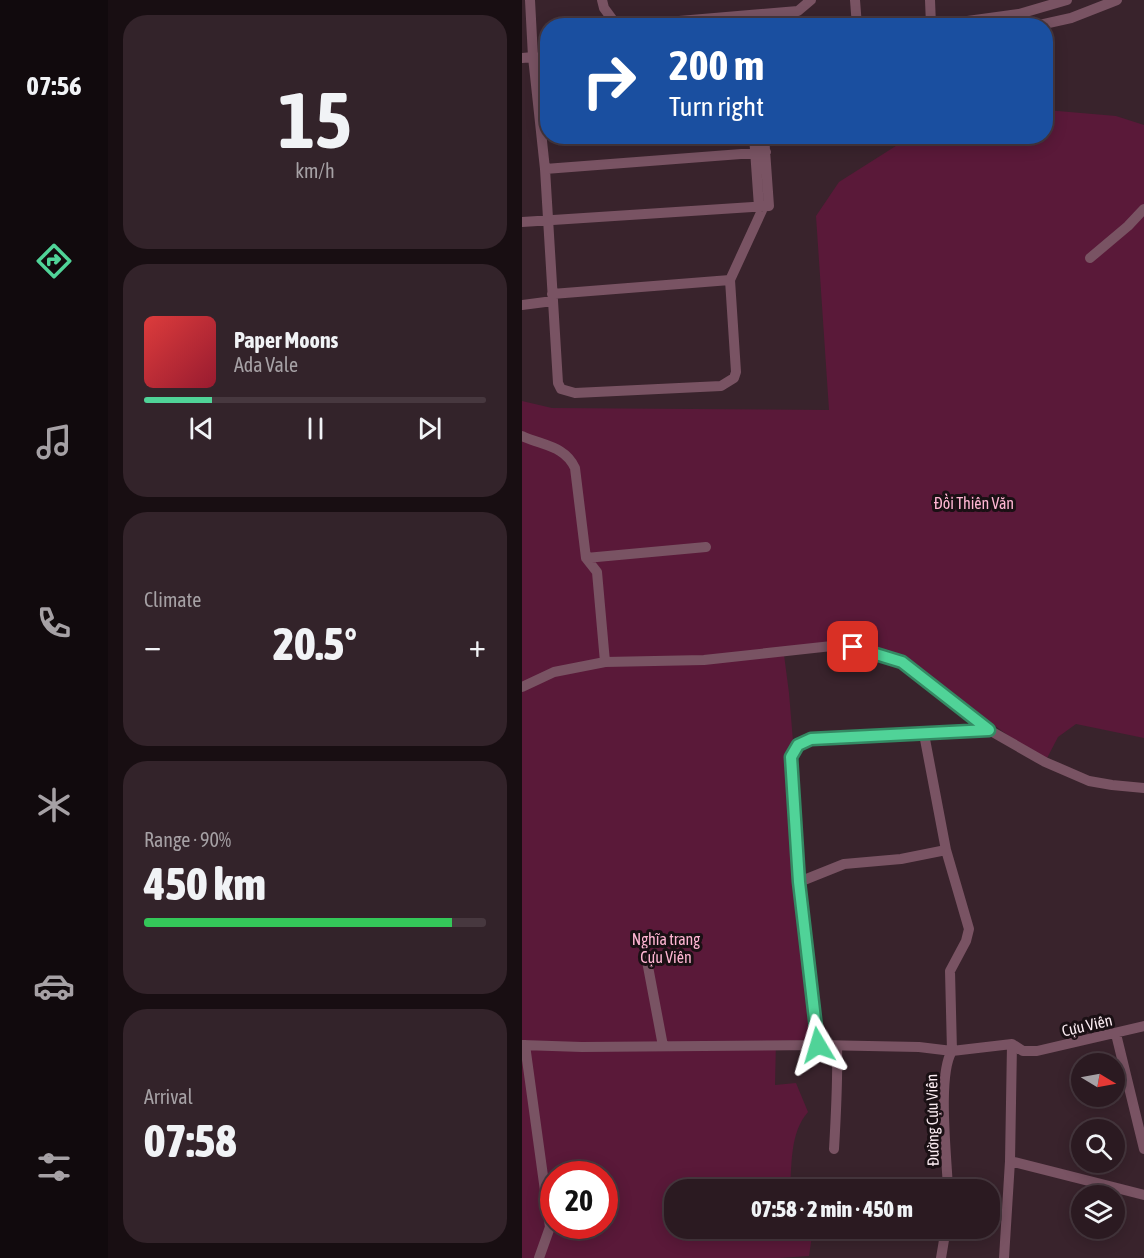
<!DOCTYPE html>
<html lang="en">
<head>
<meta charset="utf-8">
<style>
  :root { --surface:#2b1a21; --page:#33232a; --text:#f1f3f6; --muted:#a6a1a5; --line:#47383f; --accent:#50d398 }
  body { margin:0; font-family:"Asap Condensed",sans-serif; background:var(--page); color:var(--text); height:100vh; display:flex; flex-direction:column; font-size:22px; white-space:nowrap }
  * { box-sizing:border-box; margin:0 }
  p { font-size:20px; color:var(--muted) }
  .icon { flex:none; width:33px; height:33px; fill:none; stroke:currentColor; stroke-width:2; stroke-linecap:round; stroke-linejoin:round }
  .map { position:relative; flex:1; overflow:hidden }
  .details { display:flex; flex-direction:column; gap:15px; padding:15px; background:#180e12; width:414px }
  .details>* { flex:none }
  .top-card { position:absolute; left:18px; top:18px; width:513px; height:126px; border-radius:24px; box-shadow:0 3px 15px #0003,0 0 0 2px var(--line); background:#1a4fa0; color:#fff; overflow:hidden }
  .needle { width:39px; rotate:100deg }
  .fabs { position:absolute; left:549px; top:1053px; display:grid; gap:12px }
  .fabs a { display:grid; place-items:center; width:54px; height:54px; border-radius:50%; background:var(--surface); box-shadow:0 3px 15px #0003,0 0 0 2px var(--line); font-size:30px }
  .speed { position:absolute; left:18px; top:1161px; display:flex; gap:12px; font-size:30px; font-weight:700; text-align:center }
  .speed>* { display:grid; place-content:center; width:78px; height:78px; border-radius:50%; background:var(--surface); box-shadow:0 3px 15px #0003,0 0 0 2px var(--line); line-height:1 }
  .speed .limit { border:9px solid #d22; background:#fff; color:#111 }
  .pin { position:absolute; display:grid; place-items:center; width:51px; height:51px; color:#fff; margin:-26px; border-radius:12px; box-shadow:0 3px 9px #0006 }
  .me { position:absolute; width:66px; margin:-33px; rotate:353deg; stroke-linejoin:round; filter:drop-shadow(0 0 4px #0008) }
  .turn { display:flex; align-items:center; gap:21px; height:126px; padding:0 30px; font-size:27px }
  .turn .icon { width:78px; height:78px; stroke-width:2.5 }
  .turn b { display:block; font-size:42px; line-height:51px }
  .big { font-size:45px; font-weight:800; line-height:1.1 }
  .details .widget { flex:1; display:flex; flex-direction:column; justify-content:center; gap:9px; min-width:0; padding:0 21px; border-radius:24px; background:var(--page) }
  .details .dial { align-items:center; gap:0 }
  .dial b { font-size:78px; line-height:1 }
  .song { display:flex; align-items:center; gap:18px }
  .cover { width:72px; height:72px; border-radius:9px; background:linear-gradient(135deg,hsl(0 70% 55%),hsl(350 70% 35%)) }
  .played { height:6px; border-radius:3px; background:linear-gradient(90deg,var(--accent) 20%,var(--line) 20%) }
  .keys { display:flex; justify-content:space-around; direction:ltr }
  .heat { display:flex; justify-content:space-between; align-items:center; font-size:33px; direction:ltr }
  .charge { height:9px; border-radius:4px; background:linear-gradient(90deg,#34c759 90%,var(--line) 0) }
  .trip { position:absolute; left:142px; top:1179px; width:336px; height:60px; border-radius:24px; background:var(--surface); box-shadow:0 3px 15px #0003,0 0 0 2px var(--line); font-weight:800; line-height:60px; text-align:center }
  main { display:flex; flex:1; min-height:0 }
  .dock { display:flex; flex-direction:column; width:108px; justify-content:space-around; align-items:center; background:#110a0d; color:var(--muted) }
  .dock .icon { width:42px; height:42px }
  .dock .on { color:var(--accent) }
  .dock b { font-size:27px; color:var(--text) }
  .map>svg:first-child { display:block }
  .green { fill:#5a1939; fill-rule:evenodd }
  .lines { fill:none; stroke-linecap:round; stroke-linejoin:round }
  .minor { stroke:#795363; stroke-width:10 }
  .route-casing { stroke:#348963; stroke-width:15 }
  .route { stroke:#50d398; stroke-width:10 }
  .labels { text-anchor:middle; stroke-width:6; stroke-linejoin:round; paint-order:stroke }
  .park-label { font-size:16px; fill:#ffb6d3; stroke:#1a1014 }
  .street-label { font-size:16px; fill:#fcedf3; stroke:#1a1014 }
</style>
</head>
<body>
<main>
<nav class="dock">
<b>07:56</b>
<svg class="icon on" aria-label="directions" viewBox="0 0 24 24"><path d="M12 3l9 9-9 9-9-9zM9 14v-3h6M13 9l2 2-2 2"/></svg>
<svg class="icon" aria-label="music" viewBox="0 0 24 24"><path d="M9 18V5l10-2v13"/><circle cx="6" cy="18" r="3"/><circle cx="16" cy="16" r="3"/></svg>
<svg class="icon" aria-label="phone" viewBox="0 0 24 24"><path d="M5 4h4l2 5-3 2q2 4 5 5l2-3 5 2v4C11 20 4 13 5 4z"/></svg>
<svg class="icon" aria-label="climate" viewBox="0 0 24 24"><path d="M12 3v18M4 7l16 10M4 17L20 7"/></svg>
<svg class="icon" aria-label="car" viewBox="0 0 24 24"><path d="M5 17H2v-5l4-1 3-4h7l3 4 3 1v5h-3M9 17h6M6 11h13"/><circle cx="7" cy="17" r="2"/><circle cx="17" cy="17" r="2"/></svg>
<svg class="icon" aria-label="filters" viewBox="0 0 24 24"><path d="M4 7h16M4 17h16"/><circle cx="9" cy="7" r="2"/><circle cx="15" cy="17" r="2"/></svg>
</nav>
<section class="details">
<div class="widget dial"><b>15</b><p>km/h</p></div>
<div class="widget">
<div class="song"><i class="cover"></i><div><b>Paper Moons</b><p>Ada Vale</p></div></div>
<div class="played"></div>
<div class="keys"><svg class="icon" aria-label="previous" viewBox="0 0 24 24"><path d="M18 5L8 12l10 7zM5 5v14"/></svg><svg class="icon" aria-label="pause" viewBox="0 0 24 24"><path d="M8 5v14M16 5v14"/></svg><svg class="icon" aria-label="next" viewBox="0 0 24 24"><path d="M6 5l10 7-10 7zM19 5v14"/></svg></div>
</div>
<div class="widget"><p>Climate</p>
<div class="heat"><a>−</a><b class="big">20.5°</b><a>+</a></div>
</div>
<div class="widget"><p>Range · 90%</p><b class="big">450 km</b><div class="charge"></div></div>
<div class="widget"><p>Arrival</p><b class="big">07:58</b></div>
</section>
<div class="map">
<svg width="622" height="1258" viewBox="0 0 622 1258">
  <rect width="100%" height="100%" fill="#39232c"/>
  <!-- green -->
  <path class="green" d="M524,110l70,6 28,9v613l-68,-14 -18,13 -13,25 -144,-104 -49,-17 -69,6 6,46 29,347 -42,1 -1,44 21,-2 12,29c-18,20 -16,52 -18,77l-115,1v38l138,1 -4,27 -30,2h-257v-857l30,7 277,2 -13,-194 23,-34 71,-45 136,-1zM32,1174h50v52h-50z"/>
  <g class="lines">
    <!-- minor -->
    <path class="minor" d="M80,0l2,8 11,15 17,2 166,-14 13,-11
      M333,0l2,26
      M408,0l1,25
      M409,26l88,-12 48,-14
      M513,26l36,-8 46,-18
      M0,58l11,-1 -3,-57
      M26,58l-15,-1 12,112 13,214 3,6 14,4 146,-7 13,-8 2,-6 -6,-92 34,-74
      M232,136l5,71
      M23,169l221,-17
      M0,222l247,-16 -5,-70
      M568,258l38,-32 16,-17
      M30,294l178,-14
      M0,305l31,-4
      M0,436c22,10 43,10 53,32l11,90 11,14 8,90
      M64,558l120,-11
      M0,687l32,-15 51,-10 99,-2 137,-15 61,17 87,68 56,32 44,19 23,4 32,3
      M402,734l22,116 23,79 -3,12 -16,30 2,80
      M277,882l45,-18 57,-5 45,-9
      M121,940l20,106
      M594,1034l28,115
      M0,1045l60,2 236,-2 101,2 33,4 60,-7 11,7h14l107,-25
      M3,1045l25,182 -11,31
      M296,1045l-19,-163 -8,-125 7,-12 13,-6 178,-9
      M312,1149c2,-34 4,-68 3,-103
      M488,1161l134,34
      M426,1190c-1,-32 -11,-115 4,-139
      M419,1258l5,-30
      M482,1258l6,-97 2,-117"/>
  </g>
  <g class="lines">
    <!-- route casing -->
    <g class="route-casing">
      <path id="route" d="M296,1045l-19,-163 -8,-125 7,-12 13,-6 178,-9 -87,-68 -49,-15"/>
    </g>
    <!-- route -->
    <use href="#route" class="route"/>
  </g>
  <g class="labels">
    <!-- park labels -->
    <g class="park-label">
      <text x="452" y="509">Đồi Thiên Văn</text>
      <text x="144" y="945">Nghĩa trang<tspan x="144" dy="18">Cựu Viên</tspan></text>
    </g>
    <!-- street labels -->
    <g class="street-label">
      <text transform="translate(565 1025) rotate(-13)" y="6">Cựu Viên</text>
      <text transform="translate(410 1120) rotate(-91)" y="6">Đường Cựu Viên</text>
    </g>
  </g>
</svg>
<div class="fabs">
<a><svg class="needle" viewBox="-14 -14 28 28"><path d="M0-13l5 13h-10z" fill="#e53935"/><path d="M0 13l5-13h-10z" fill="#a6a1a5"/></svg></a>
<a><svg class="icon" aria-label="search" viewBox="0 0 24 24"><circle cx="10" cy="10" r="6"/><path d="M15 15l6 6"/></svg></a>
<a><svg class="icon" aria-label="layers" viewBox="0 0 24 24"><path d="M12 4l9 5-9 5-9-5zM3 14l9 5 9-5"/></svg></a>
</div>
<div class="speed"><div class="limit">20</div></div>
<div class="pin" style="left:331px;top:647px;background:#d93025"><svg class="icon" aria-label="arrive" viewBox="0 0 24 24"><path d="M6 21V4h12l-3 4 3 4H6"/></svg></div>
<svg class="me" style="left:296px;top:1045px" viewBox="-20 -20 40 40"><path d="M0-17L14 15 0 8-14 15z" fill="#50d398" stroke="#fff" stroke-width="4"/></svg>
<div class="trip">07:58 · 2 min · 450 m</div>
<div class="top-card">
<div class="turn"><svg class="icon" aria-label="right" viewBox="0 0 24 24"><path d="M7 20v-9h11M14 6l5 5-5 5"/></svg><div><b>200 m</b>Turn right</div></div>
</div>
</div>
</main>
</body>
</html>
